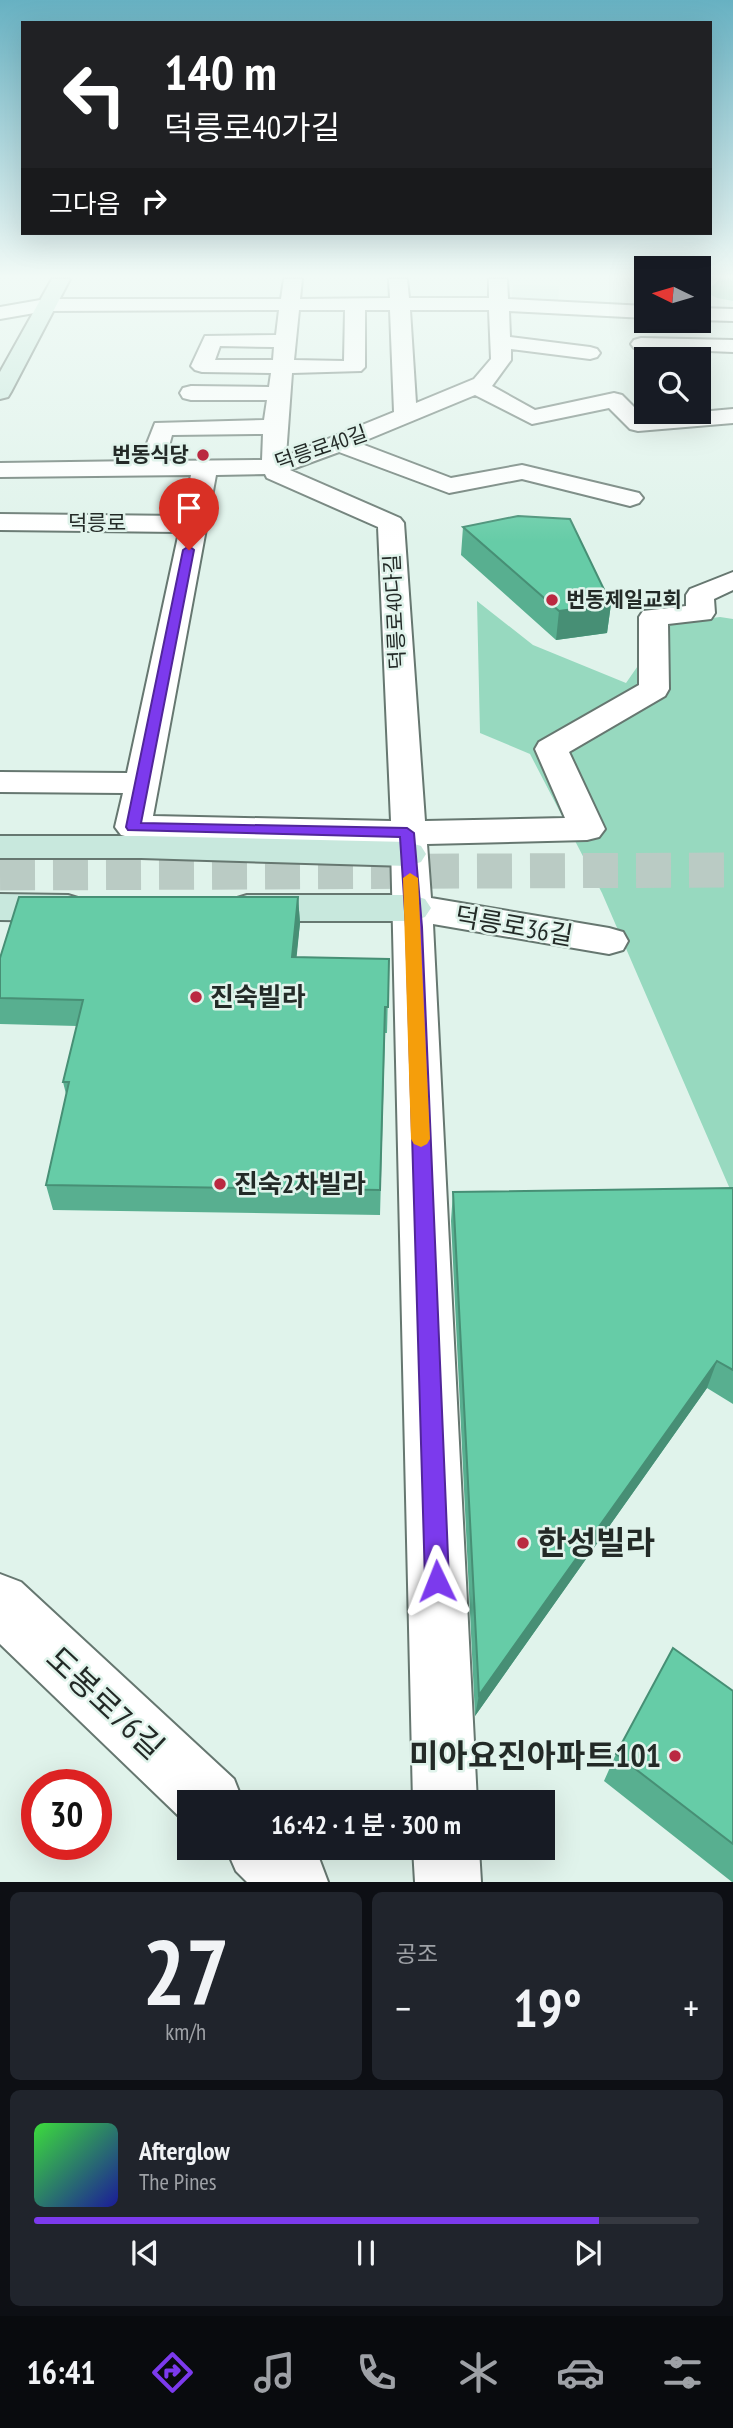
<!DOCTYPE html>
<html lang="ko">
<head>
<meta charset="utf-8">
<style>
  :root { --surface:#171b24; --page:#20242c; --text:#f1f3f6; --muted:#9ea1a6; --line:#363941; --accent:#7c3aed }
  body { margin:0; font-family:"PT Sans Narrow","Noto Sans KR",sans-serif; background:var(--page); color:var(--text); height:100vh; display:flex; flex-direction:column; font-size:26px; white-space:nowrap }
  * { box-sizing:border-box; margin:0 }
  p { font-size:23px; color:var(--muted) }
  .icon { flex:none; width:38px; height:38px; fill:none; stroke:currentColor; stroke-width:2; stroke-linecap:round; stroke-linejoin:round }
  .map { position:relative; height:1882px; overflow:hidden }
  .panel { display:flex; flex-direction:column; gap:10px; padding:10px; background:#0d0f14; flex:1 }
  .panel>* { flex:none }
  .guide { position:absolute; left:21px; top:21px; width:691px; height:214px; border-radius:0px; box-shadow:0 7px 28px #0002; background:#202124; color:#fff; overflow:hidden }
  .needle { width:46px; rotate:275deg }
  .controls { position:absolute; left:634px; top:256px; display:grid; gap:14px }
  .controls a { display:grid; place-items:center; width:77px; height:77px; border-radius:0px; background:var(--surface); box-shadow:0 7px 28px #0002; font-size:35px }
  .speed { position:absolute; left:21px; top:1769px; display:flex; gap:14px; font-size:35px; font-weight:700; text-align:center }
  .speed>* { display:grid; place-content:center; width:91px; height:91px; border-radius:50%; background:var(--surface); box-shadow:0 7px 28px #0002; line-height:1 }
  .speed .limit { border:10px solid #d22; background:#fff; color:#111 }
  .pin { position:absolute; display:grid; place-items:center; width:60px; height:60px; color:#fff; margin:-72px -30px; border-radius:50% 50% 50% 0; rotate:-45deg; box-shadow:0 0 7px #0007 }
  .pin .icon { rotate:45deg }
  .me { position:absolute; width:77px; margin:-38px; rotate:358deg; stroke-linejoin:round; filter:drop-shadow(0 0 5px #0008) }
  .turn { display:flex; align-items:center; gap:24px; height:147px; padding:0 28px; font-size:32px }
  .turn .icon { width:91px; height:91px; stroke-width:2.5 }
  .turn b { display:block; font-size:49px; line-height:60px }
  .then { display:flex; align-items:center; height:66px; padding:0 28px; background:#0003; gap:14px; font-size:26px }
  .big { font-size:52px; font-weight:600; line-height:1.1 }
  .panel .tile { flex:1; display:flex; flex-direction:column; justify-content:center; gap:10px; min-width:0; padding:0 24px; border-radius:10px; background:var(--page) }
  .panel .dial { align-items:center; gap:0 }
  .dial b { font-size:91px; line-height:1 }
  .song { display:flex; align-items:center; gap:21px }
  .cover { width:84px; height:84px; border-radius:10px; background:linear-gradient(135deg,hsl(120 70% 55%),hsl(240 70% 35%)) }
  .played { height:7px; border-radius:4px; background:linear-gradient(90deg,var(--accent) 85%,var(--line) 85%) }
  .keys { display:flex; justify-content:space-around; direction:ltr }
  .heat { display:flex; justify-content:space-between; align-items:center; font-size:38px; direction:ltr }
  .panel .tiles { flex:1; display:grid; gap:10px; grid-template-columns:1fr 1fr }
  .tile:last-child { grid-column:span 2 }
  .trip { position:absolute; left:177px; top:1790px; width:378px; height:70px; border-radius:0px; background:var(--surface); box-shadow:0 7px 28px #0002; font-weight:600; line-height:70px; text-align:center }
  .menu { display:flex; height:112px; justify-content:space-around; align-items:center; background:#090b0e; color:var(--muted) }
  .menu .icon { width:49px; height:49px }
  .menu .selected { color:var(--accent) }
  .menu b { font-size:32px; color:var(--text) }
  .map>svg:first-child { display:block }
  .built { fill:#ceeade }
  .green { fill:#97d9bf }
  .lines { fill:none; stroke-linecap:round; stroke-linejoin:round }
  .secondary-tunnel { stroke:#bacbc4; stroke-width:35; stroke-dasharray:35 18; stroke-linecap:butt }
  .street-casing { stroke:#667770; stroke-width:4 }
  .secondary-casing { stroke:#667770; stroke-width:4 }
  .street { fill:#fff; fill-rule:evenodd }
  .secondary { fill:#c8e8dd; fill-rule:evenodd }
  .wall { fill:#58af90 }
  .shaded-wall { fill:#478f75 }
  .building { fill:#66cca7; stroke:#478f75; stroke-width:2 }
  .route { fill:#7c3aed; stroke:#51269a; stroke-width:2 }
  .slow { fill:#f59e0b }
  .poi-dot { fill:#ba2941; stroke:#e0f3eb; stroke-width:2.5 }
  .labels { text-anchor:middle; stroke-width:5; stroke-linejoin:round; paint-order:stroke }
  .far-street-label { font-size:21px; fill:#232a27; stroke:#e0f3eb }
  .far-poi-label { font-size:21px; font-weight:bold; fill:#232a27; stroke:#e0f3eb; text-anchor:end }
  .street-label { font-size:26px; fill:#232a27; stroke:#e0f3eb }
  .poi-label { font-size:26px; font-weight:bold; fill:#232a27; stroke:#e0f3eb; text-anchor:start }
  .near-poi-label { font-size:32px; font-weight:bold; fill:#232a27; stroke:#e0f3eb; text-anchor:start }
  .near-street-label { font-size:32px; fill:#232a27; stroke:#e0f3eb }
</style>
</head>
<body>
<div class="map">
<svg width="733" height="1882" viewBox="0 0 733 1882">
  <rect width="100%" height="100%" fill="#e0f3eb"/>
  <!-- built -->
  <path class="built" d="M513,285l46,1 -1,21 -47,-2z"/>
  <!-- green -->
  <path class="green" d="M720,279h13v22l-16,-3 -12,-6z
    M477,601l56,44 93,38 41,-59 53,-7 13,2v577l-131,-303 -72,-139 -50,-21z"/>
  <g class="lines">
    <!-- secondary-tunnel -->
    <path class="secondary-tunnel" d="M0,873l733,-3"/>
    <!-- street casing -->
    <g class="street-casing">
      <path id="street" d="M284,279h18l-2,20 90,-1 -1,-19h18l2,19h80v-19h18l1,20 138,7v12l-137,-7 1,26 80,10 7,2 3,4 -3,4 -7,2 -79,-10v11l-19,26 43,24 79,-17 8,2 22,22 89,-8v14l-95,8 -8,-2 -21,-21 -77,16 -57,-29 -116,48 92,35 71,-13 117,28 4,5 -4,5 -9,3 -108,-27 -73,14 -110,-41 -49,18 110,48 4,5 21,298 140,-3 -30,-69 4,-7 100,-57v-68l4,-6 43,-5v-11l4,-6 43,-17v18l-19,9 1,14 -4,6 -43,5 1,65 -4,7 -96,56 36,77 -6,8 -12,3 -160,4 4,54 178,30 14,4 5,9 -5,9 -14,4 -176,-30 44,878h-64l-22,-958 -258,-6 -12,-3 -6,-8 8,-34 -123,-1v-20l127,1 52,-241 -179,-2v-16l183,2 8,-41 -191,2v-14l140,-2 15,-38 109,-3 3,-20h-76l-8,-2 -3,-5 3,-5 8,-2 78,1 2,-14 -69,-1 -7,-2 -4,-4 14,-30 71,-1 3,-25 -233,1 -46,8v-12l46,-8h235zM299,310h46l-1,51 -50,-1zM365,310h25l4,102 -108,44 6,-83 69,-2 4,-4zM410,310h79l2,49 -17,20 -58,24zM220,346l54,1 -1,13h-58zM263,434l-1,26 -97,1 7,-26zM265,474l2,4 111,49 13,294 -238,-5 63,-341z
        M698,308l35,1v12l-35,-1z
        M641,338l92,2v12l-99,-4 -3,-4 3,-4z
        M0,1574l21,8 213,197 9,23h-54l-1,23 -188,-181z
        M226,1848h81l12,10 9,24h-81l-11,-11z
        M413,1848h66l2,34h-66z"/>
    </g>
    <!-- secondary casing -->
    <g class="secondary-casing">
      <path id="secondary" d="M52,279h18l-59,113 -3,5 -8,2v-27z
        M0,836h141l267,6 13,4 5,8 -5,8 -13,4 -267,-8h-141z
        M0,894l68,1 13,4 6,9 -6,9 -13,4 -68,-1z
        M247,895h165l13,4 6,9 -6,9 -13,4h-165l-13,-4 -6,-9 6,-9z"/>
    </g>
    <!-- street -->
    <use href="#street" class="street"/>
    <!-- secondary -->
    <use href="#secondary" class="secondary"/>
  </g>
  <!-- wall -->
  <path class="wall" d="M463,527l148,77 -4,29 -51,7 -95,-85z
    M298,897l2,26 -4,34 93,2 -2,74h-2l-5,182 -327,-5 -7,-25 20,-91 -3,-12 14,-56 -77,-2v-66z
    M733,1188v216l-26,-16 -232,328 -24,-495 2,-29z
    M733,1691v191h-1l-128,-101 12,-27z"/>
  <!-- shaded-wall -->
  <path class="shaded-wall" d="M611,604l-4,29 -51,7 3,-29z
    M298,897l2,26 -6,60 -2,-26z
    M717,1361l-10,27 -232,328 4,-21z"/>
  <!-- building -->
  <path class="building" d="M518,516l52,3 41,85 -52,7 -96,-84z
    M19,897h279l-6,60 97,2 -1,48h-3l-5,183 -334,-5 23,-103h-6l20,-82 -83,-2v-40z
    M733,1188v182l-16,-9 -238,334 -26,-503z
    M673,1648l60,43v153l-117,-90z"/>
  <!-- sky -->
  <linearGradient id="sky" x2="0" y2="1"><stop stop-color="#67b1c2"/><stop offset="0.51" stop-color="#f1faf6"/><stop offset="1" stop-color="#f1faf6" stop-opacity="0"/></linearGradient>
  <rect width="733" height="542" fill="url(#sky)"/>
  <!-- route -->
  <path class="route" d="M189,546l5,4 -53,273 266,5 7,5 8,94 27,654 -4,9 -8,3 -9,-3 -3,-9 -19,-654 -6,-90 -272,-7 -2,-3 57,-277z"/>
  <!-- slow -->
  <path class="slow" d="M410,873l8,5 12,261 -3,5 -6,3 -7,-3 -3,-5 -8,-261z"/>
  <!-- markers -->
  <g class="poi-dot">
    <circle cx="203" cy="455" r="7"/>
    <circle cx="552" cy="600" r="7"/>
    <circle cx="196" cy="997" r="7"/>
    <circle cx="220" cy="1184" r="7"/>
    <circle cx="523" cy="1543" r="7"/>
    <circle cx="675" cy="1756" r="7"/>
  </g>
  <g class="labels">
    <!-- far-street labels -->
    <g class="far-street-label">
      <text transform="translate(321 448) rotate(-19)" y="7">덕릉로40길</text>
      <text x="97" y="530">덕릉로</text>
      <text transform="translate(395 612) rotate(-93)" y="7">덕릉로40다길</text>
    </g>
    <!-- far-poi labels -->
    <g class="far-poi-label">
      <text x="189" y="462">번동식당</text>
      <text x="566" y="607" text-anchor="start">번동제일교회</text>
    </g>
    <!-- street labels -->
    <g class="street-label">
      <text transform="translate(514 926) rotate(10)" y="9">덕릉로36길</text>
    </g>
    <!-- poi labels -->
    <g class="poi-label">
      <text x="210" y="1006">진숙빌라</text>
      <text x="234" y="1193">진숙2차빌라</text>
    </g>
    <!-- near-poi labels -->
    <g class="near-poi-label">
      <text x="537" y="1554">한성빌라</text>
      <text x="661" y="1767" text-anchor="end">미아요진아파트101</text>
    </g>
    <!-- near-street labels -->
    <g class="near-street-label">
      <text transform="translate(105 1703) rotate(43)" y="11">도봉로76길</text>
    </g>
  </g>
</svg>
<div class="controls">
<a><svg class="needle" viewBox="-14 -14 28 28"><path d="M0-13l5 13h-10z" fill="#e53935"/><path d="M0 13l5-13h-10z" fill="#9ea1a6"/></svg></a>
<a><svg class="icon" aria-label="search" viewBox="0 0 24 24"><circle cx="10" cy="10" r="6"/><path d="M15 15l6 6"/></svg></a>
</div>
<div class="speed"><div class="limit">30</div></div>
<div class="pin" style="left:189px;top:550px;background:#d93025"><svg class="icon" aria-label="arrive" viewBox="0 0 24 24"><path d="M6 21V4h12l-3 4 3 4H6"/></svg></div>
<svg class="me" style="left:437px;top:1581px" viewBox="-20 -20 40 40"><path d="M0-17L14 15 0 8-14 15z" fill="#7c3aed" stroke="#fff" stroke-width="4"/></svg>
<div class="trip">16:42 · 1 분 · 300 m</div>
<div class="guide">
<div class="turn"><svg class="icon" aria-label="left" viewBox="0 0 24 24"><path d="M17 20v-9H6M10 6l-5 5 5 5"/></svg><div><b>140 m</b>덕릉로40가길</div></div>
<div class="then">그다음<svg class="icon" aria-label="right" viewBox="0 0 24 24"><path d="M7 20v-9h11M14 6l5 5-5 5"/></svg></div>
</div>
</div>
<section class="panel">
<div class="tiles">
<div class="tile dial"><b>27</b><p>km/h</p></div>
<div class="tile"><p>공조</p>
<div class="heat"><a>−</a><b class="big">19°</b><a>+</a></div>
</div>
<div class="tile">
<div class="song"><i class="cover"></i><div><b>Afterglow</b><p>The Pines</p></div></div>
<div class="played"></div>
<div class="keys"><svg class="icon" aria-label="previous" viewBox="0 0 24 24"><path d="M18 5L8 12l10 7zM5 5v14"/></svg><svg class="icon" aria-label="pause" viewBox="0 0 24 24"><path d="M8 5v14M16 5v14"/></svg><svg class="icon" aria-label="next" viewBox="0 0 24 24"><path d="M6 5l10 7-10 7zM19 5v14"/></svg></div>
</div>
</div>
</section>
<nav class="menu">
<b>16:41</b>
<svg class="icon selected" aria-label="directions" viewBox="0 0 24 24"><path d="M12 3l9 9-9 9-9-9zM9 14v-3h6M13 9l2 2-2 2"/></svg>
<svg class="icon" aria-label="music" viewBox="0 0 24 24"><path d="M9 18V5l10-2v13"/><circle cx="6" cy="18" r="3"/><circle cx="16" cy="16" r="3"/></svg>
<svg class="icon" aria-label="phone" viewBox="0 0 24 24"><path d="M5 4h4l2 5-3 2q2 4 5 5l2-3 5 2v4C11 20 4 13 5 4z"/></svg>
<svg class="icon" aria-label="climate" viewBox="0 0 24 24"><path d="M12 3v18M4 7l16 10M4 17L20 7"/></svg>
<svg class="icon" aria-label="car" viewBox="0 0 24 24"><path d="M5 17H2v-5l4-1 3-4h7l3 4 3 1v5h-3M9 17h6M6 11h13"/><circle cx="7" cy="17" r="2"/><circle cx="17" cy="17" r="2"/></svg>
<svg class="icon" aria-label="filters" viewBox="0 0 24 24"><path d="M4 7h16M4 17h16"/><circle cx="9" cy="7" r="2"/><circle cx="15" cy="17" r="2"/></svg>
</nav>
</body>
</html>
